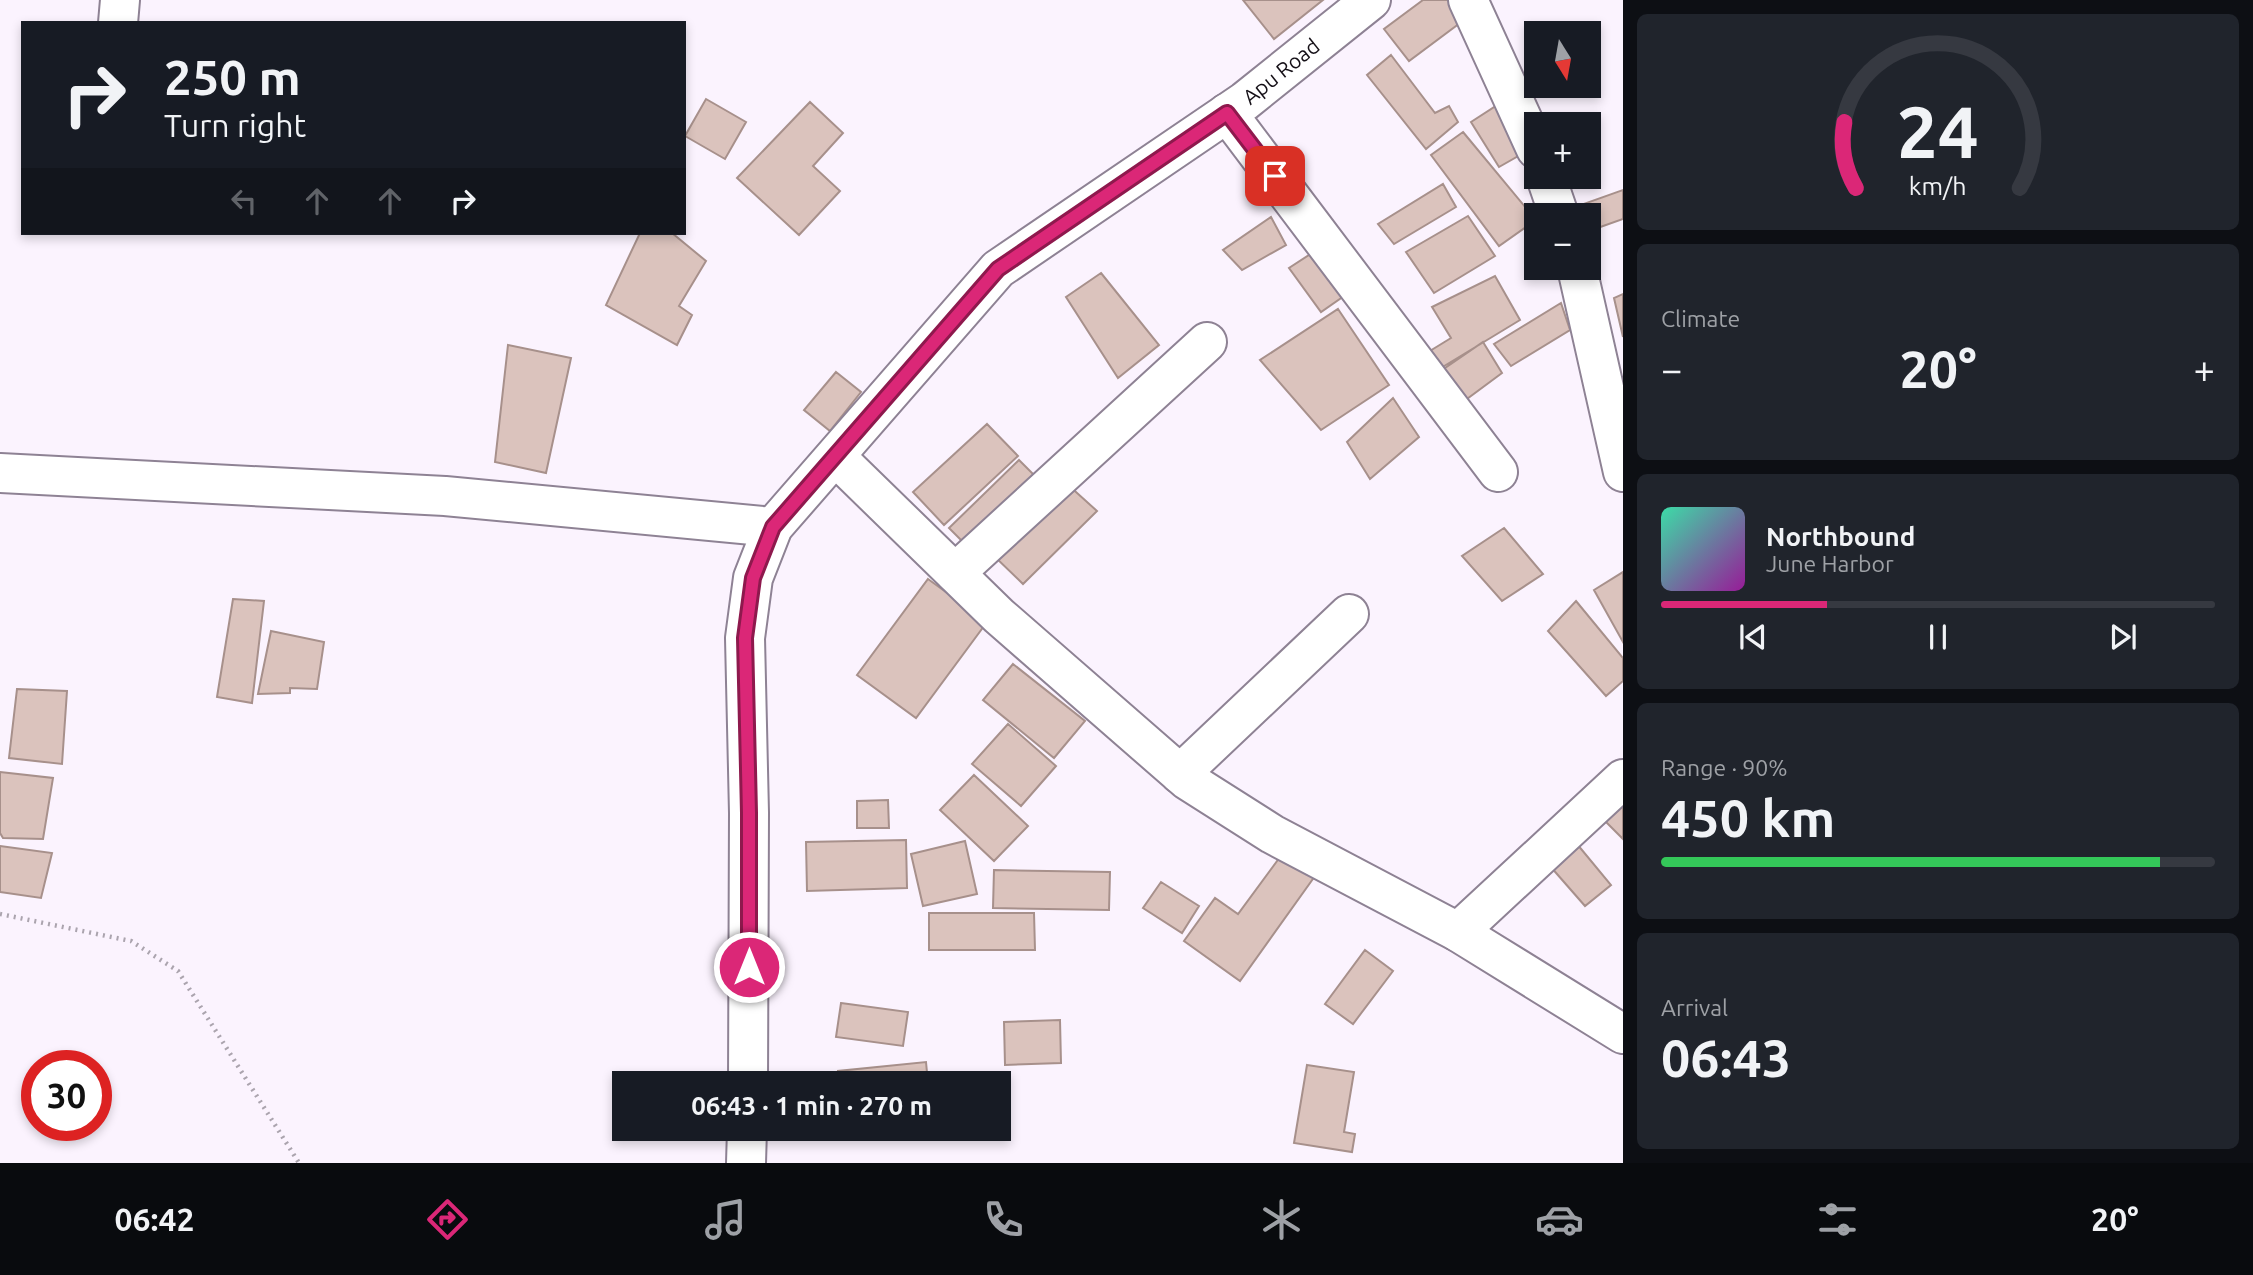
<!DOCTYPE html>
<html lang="en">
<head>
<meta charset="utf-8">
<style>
  :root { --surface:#171b24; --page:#20242c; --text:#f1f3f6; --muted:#9ea1a6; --line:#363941; --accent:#db2777 }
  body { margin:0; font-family:Ubuntu,sans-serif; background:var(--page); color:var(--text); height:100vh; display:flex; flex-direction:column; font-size:26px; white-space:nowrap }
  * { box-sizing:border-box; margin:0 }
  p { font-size:23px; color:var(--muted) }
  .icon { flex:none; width:38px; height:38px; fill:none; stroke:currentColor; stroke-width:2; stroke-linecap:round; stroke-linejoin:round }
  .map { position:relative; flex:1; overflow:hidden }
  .drawer { display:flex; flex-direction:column; gap:14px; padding:14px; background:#0d0f14; width:630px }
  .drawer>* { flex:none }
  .banner { position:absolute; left:21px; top:21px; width:665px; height:214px; border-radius:0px; box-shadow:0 4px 10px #0003; background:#171b24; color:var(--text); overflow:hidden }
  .needle { width:46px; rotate:169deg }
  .tools { position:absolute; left:1524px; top:21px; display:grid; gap:14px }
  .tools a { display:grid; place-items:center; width:77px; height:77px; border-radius:0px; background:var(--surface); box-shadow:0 4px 10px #0003; font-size:35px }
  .speed { position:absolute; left:21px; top:1050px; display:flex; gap:14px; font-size:35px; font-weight:700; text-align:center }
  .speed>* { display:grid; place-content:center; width:91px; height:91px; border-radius:50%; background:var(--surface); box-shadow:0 4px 10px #0003; line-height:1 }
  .speed .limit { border:10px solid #d22; background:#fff; color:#111 }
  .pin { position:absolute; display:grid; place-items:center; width:60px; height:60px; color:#fff; margin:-30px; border-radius:14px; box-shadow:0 4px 10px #0006 }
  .me { position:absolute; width:77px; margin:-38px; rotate:0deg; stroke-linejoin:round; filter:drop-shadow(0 0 5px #0008) }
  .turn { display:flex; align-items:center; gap:24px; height:147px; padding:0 28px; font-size:32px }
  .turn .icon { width:91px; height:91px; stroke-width:2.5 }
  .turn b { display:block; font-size:49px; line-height:60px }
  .lanes { display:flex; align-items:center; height:66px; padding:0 28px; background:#0003; justify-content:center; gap:35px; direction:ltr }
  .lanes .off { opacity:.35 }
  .big { font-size:52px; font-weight:700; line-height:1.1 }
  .drawer .card { flex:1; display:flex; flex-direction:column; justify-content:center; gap:10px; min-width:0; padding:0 24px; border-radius:10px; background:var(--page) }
  .drawer .dial { align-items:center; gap:0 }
  .dial svg { height:182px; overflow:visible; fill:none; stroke:var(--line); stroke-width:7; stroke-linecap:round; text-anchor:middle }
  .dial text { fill:var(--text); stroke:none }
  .song { display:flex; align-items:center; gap:21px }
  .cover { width:84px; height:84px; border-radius:10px; background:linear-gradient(135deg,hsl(160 70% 55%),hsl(300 70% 35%)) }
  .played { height:7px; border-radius:4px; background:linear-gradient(90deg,var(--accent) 30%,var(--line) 30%) }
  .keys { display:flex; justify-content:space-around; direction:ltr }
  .heat { display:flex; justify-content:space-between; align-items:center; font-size:38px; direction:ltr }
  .charge { height:10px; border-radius:5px; background:linear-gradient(90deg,#34c759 90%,var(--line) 0) }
  .trip { position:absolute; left:612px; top:1071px; width:399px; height:70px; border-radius:0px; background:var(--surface); box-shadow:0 4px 10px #0003; font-weight:700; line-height:70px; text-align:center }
  .menu { display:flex; height:112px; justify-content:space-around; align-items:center; background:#090b0e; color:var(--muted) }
  .menu .icon { width:49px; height:49px }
  .menu .active { color:var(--accent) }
  .menu b { font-size:32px; color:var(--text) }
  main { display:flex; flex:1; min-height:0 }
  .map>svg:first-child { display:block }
  .building { fill:#dbc3bd; stroke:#a7908b; stroke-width:2 }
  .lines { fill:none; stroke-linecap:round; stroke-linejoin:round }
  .minor-casing { stroke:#8e8294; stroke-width:42 }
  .path { stroke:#aba4ae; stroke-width:4.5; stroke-dasharray:2 5; stroke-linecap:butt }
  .minor { stroke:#fff; stroke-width:38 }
  .route-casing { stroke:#8e194d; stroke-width:18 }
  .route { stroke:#db2777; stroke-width:12 }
  .labels { text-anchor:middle; stroke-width:6; stroke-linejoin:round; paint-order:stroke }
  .street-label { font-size:21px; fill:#151017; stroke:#fff }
</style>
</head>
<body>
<main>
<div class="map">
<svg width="1623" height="1163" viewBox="0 0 1623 1163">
  <rect width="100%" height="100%" fill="#fbf3fe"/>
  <!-- building -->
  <path class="building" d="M1243,0h80l-49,39z
    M1423,0h28l13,20 -55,41 -25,-32z
    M1391,55l44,58 14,-7 9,16 -32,27 -59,-74z
    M706,99l40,23 -21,37 -40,-23z
    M810,102l33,31 -30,33 27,25 -41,44 -62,-57z
    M1502,102l27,48 -30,17 -28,-45z
    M1463,132l73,88 -37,26 -68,-91z
    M1443,184l13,23 -62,37 -16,-20z
    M1623,190v29l-34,12v-16h-11l-3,-8z
    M1468,216l27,40 -61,37 -28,-41z
    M1271,217l15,28 -44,25 -19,-20z
    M640,233h32l34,28 -27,45 13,9 -15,30 -71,-40z
    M1312,253l32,43 -23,16 -32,-44z
    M1101,273l58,72 -41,33 -52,-81z
    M1495,276l25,44 -84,51 -11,-17 26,-16 -19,-31z
    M1623,294v43l-9,-39z
    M1561,303l9,27 -59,36 -17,-22z
    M1338,309l51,76 -68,45 -61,-70z
    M1483,342l19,31 -50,37 -20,-33z
    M508,345l63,13 -25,115 -51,-11z
    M836,372l25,20 -31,39 -26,-21z
    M1393,398l26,39 -49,42 -23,-37z
    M987,424l31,32 -74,69 -31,-33z
    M1019,460l19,19 -70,68 -19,-19z
    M1066,483l31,28 -74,73 -31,-30z
    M1504,528l39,46 -41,27 -40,-45z
    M1623,572v70l-29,-52z
    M928,579l59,43 -71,96 -59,-43z
    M233,599l31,2 -12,102 -35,-6z
    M1576,601l47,57v23l-17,15 -58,-65z
    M271,631l53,11 -7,47 -27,-1v5l-32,1z
    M1013,664l72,57 -31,37 -71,-58z
    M17,689l50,2 -5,73 -53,-6z
    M1008,724l48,42 -35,40 -49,-42z
    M0,772l53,6 -10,61 -40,-1 -3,-5z
    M974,775l54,51 -34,35 -54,-51z
    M888,800l1,28h-32v-27z
    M1623,803v36l-18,-18z
    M906,840l1,48 -100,3 -1,-49z
    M965,841l12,53 -54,12 -12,-52z
    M1577,844l34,41 -26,21 -35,-40z
    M0,846l52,7 -11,45 -41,-6z
    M1283,853l32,23 -75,105 -56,-40 31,-43 23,16z
    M994,870l116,2 -1,38 -116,-2z
    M1161,882l38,24 -17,27 -39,-25z
    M929,913h105l1,37h-106z
    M1365,950l28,21 -40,53 -28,-20z
    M841,1003l67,9 -5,34 -67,-9z
    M1060,1020l1,43 -56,2 -1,-43z
    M926,1062l2,21h-89l-1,-12z
    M1307,1065l47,7 -10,60 11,2 -3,18 -58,-9z"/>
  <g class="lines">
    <!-- minor casing -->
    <g class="minor-casing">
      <g id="minor">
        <path d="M1468,0l68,149"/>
        <path d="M118,23l2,-23"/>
        <path d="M1227,113l271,359"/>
        <path d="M1546,177l13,38"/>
        <path d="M1577,268l46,204"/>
        <path d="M836,457l163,159 188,164 85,54 186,98 165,102"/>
        <path d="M0,473l445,23 328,31"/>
        <path d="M955,573l252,-231"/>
        <path d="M1180,774l169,-160"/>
        <path d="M1458,932l165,-153"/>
        <path id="s1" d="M748,1083l1,-270 -4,-175 8,-60 20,-51 225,-258 247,-168 126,-101"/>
        <path d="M746,1163l1,-34"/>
      </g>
    </g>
    <!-- path -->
    <path class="path" d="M0,914l131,27 47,30 121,192"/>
    <!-- minor -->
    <use href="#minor" class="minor"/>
  </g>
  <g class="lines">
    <!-- route casing -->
    <g class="route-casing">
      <path id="route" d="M749,967v-154l-4,-175 8,-60 20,-51 225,-258 229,-156 48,63"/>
    </g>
    <!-- route -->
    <use href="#route" class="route"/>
  </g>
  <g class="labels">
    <!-- street labels -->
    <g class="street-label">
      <text dy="7" stroke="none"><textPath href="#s1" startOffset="1248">Apu Road</textPath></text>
    </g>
  </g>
</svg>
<div class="tools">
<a><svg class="needle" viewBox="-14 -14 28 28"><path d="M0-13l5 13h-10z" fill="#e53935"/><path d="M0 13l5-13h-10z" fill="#9ea1a6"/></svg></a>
<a>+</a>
<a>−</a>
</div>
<div class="speed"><div class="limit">30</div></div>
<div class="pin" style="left:1275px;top:176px;background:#d93025"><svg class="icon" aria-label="arrive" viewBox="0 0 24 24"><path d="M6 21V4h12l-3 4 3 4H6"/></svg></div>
<svg class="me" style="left:749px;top:967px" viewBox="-20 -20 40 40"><circle r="17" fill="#db2777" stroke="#fff" stroke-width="3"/><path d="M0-11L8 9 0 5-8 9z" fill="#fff"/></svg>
<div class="trip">06:43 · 1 min · 270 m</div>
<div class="banner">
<div class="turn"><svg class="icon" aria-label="right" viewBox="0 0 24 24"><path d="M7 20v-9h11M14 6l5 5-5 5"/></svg><div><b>250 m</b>Turn right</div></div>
<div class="lanes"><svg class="icon off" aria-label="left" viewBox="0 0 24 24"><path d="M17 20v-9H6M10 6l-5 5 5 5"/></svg><svg class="icon off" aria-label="ahead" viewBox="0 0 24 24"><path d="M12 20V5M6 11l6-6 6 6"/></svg><svg class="icon off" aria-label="ahead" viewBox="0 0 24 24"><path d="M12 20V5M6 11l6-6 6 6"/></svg><svg class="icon" aria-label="right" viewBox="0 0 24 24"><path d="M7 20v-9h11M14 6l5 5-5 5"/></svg></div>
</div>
</div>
<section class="drawer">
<div class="card dial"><svg viewBox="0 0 100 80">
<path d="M14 69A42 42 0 1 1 86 69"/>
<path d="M14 69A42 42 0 0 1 9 40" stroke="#db2777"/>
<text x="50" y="56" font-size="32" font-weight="700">24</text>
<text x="50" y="72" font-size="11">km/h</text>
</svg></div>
<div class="card"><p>Climate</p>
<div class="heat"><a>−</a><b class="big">20°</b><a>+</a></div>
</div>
<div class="card">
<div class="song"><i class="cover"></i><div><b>Northbound</b><p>June Harbor</p></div></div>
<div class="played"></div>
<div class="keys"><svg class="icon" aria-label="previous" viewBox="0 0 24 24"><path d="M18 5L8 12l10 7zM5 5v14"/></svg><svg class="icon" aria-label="pause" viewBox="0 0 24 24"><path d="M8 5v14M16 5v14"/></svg><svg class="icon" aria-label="next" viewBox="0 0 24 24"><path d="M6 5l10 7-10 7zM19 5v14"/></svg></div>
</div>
<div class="card"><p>Range · 90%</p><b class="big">450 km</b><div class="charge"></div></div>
<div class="card"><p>Arrival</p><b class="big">06:43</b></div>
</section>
</main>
<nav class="menu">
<b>06:42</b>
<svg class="icon active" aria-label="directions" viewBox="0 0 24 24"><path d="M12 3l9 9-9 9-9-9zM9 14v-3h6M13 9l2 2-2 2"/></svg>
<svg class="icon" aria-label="music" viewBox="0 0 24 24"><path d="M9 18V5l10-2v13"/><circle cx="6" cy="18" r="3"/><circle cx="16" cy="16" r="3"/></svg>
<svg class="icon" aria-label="phone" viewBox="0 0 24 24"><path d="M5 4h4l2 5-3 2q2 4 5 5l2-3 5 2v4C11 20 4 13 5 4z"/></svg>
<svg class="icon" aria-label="climate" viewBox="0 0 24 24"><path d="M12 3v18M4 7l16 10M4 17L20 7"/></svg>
<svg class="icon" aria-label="car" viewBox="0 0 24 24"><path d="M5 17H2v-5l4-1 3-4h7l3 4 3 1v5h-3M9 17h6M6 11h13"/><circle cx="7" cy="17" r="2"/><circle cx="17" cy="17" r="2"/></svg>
<svg class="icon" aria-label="filters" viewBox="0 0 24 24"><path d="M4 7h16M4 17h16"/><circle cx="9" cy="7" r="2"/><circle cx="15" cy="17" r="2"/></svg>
<b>20°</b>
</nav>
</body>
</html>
